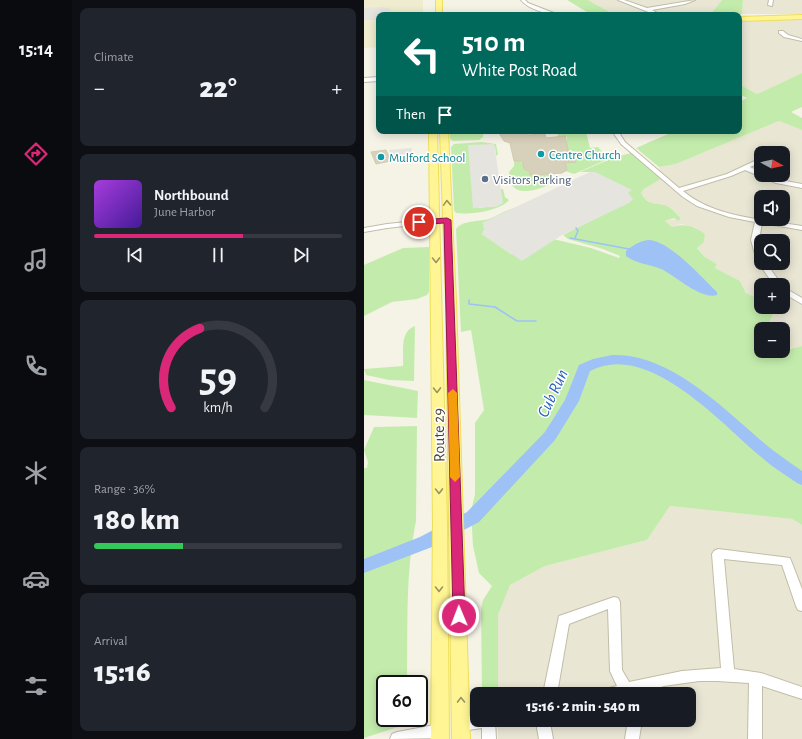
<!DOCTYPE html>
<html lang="en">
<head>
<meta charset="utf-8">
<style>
  :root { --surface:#171b24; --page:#20242c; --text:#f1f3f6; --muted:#9ea1a6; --line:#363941; --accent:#db2777 }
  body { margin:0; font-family:"Alegreya Sans",sans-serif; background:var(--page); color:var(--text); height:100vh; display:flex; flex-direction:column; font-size:15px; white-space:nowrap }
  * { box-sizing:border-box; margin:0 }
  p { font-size:13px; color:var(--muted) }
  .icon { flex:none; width:22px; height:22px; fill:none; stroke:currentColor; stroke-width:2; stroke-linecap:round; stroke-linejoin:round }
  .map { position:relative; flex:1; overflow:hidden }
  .sheet { display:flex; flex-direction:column; gap:8px; padding:8px; background:#0d0f14; width:292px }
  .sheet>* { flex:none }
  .hud { position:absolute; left:12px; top:12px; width:366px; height:122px; border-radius:8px; box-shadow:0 2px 10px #0003; background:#00695c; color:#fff; overflow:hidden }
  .needle { width:26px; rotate:98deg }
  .controls { position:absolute; left:390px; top:146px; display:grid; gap:8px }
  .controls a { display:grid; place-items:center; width:36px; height:36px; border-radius:8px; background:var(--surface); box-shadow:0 2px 10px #0003; font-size:20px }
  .speed { position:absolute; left:12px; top:675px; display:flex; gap:8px; font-size:20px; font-weight:700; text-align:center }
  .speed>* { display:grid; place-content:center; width:52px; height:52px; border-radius:50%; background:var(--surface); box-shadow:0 2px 10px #0003; line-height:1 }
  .speed .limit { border:2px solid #111; border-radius:6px; background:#fff; color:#111 }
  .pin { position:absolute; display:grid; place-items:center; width:34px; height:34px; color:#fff; margin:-17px; border:2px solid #fff; border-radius:50%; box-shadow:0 1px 4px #0007 }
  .me { position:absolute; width:44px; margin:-22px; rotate:359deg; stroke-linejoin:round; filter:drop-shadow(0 0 3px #0008) }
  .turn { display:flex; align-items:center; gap:14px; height:84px; padding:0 20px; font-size:18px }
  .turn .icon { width:52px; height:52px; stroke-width:2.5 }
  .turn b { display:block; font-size:28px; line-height:34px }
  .then { display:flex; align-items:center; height:38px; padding:0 20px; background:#0003; gap:8px; font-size:15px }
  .big { font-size:30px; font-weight:800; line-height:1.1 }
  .sheet .card { flex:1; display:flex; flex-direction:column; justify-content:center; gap:6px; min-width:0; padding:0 14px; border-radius:8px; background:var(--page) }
  .sheet .dial { align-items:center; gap:0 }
  .dial svg { height:104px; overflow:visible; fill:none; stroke:var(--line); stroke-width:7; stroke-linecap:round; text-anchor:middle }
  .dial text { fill:var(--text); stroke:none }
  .song { display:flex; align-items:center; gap:12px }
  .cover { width:48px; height:48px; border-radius:6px; background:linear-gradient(135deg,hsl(280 70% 55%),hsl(260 70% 35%)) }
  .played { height:4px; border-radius:2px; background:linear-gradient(90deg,var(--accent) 60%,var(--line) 60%) }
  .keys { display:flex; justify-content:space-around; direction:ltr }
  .heat { display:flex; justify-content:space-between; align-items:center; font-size:22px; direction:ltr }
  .charge { height:6px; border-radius:3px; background:linear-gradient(90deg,#34c759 36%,var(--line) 0) }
  .trip { position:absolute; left:106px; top:687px; width:226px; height:40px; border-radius:8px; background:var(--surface); box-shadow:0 2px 10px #0003; font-weight:800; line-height:40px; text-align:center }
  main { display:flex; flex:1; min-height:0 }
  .menu { display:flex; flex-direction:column; width:72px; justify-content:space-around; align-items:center; background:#090b0e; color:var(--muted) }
  .menu .icon { width:28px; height:28px }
  .menu .active { color:var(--accent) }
  .menu b { font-size:18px; color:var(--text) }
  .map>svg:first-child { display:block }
  .residential { fill:#e9e6d4; fill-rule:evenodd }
  .education { fill:#efeccf }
  .green { fill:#c3ecac }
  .parking { fill:#e5e4df }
  .water { fill:#9ec1f6 }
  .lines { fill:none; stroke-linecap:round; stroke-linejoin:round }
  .stream { stroke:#9ec1f6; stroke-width:1.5 }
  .river { fill:#9ec1f6; fill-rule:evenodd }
  .building { fill:#d7d1bb; stroke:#d2cbad }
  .minor-casing { stroke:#c1bda8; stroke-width:2 }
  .major-casing { stroke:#edde5c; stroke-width:2 }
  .minor { fill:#fff; fill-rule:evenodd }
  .major { fill:#fff595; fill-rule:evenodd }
  .oneway { stroke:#9a9460 }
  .route { fill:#db2777; stroke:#8e194d }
  .slow { fill:#f59e0b }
  .culture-dot { fill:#0f9aa8; stroke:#fff; stroke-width:1.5 }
  .service-dot { fill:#5c6f8a; stroke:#fff; stroke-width:1.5 }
  .labels { text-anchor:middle; stroke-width:3; stroke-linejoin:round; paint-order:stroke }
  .far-culture-label { font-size:13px; fill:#0d838f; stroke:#fff; text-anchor:start }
  .far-service-label { font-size:13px; fill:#4e5e75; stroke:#fff; text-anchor:start }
  .street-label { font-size:16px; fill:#484435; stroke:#fff }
  .water-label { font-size:17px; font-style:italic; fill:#255fbd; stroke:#fff }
</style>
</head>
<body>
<main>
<nav class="menu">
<b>15:14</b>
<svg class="icon active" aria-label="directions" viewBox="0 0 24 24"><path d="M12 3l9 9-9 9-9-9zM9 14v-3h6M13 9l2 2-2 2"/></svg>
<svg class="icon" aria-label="music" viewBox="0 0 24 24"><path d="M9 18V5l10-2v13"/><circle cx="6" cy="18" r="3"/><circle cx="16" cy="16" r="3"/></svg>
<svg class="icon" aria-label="phone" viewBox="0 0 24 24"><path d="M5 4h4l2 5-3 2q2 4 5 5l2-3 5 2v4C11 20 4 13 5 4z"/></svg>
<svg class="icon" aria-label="climate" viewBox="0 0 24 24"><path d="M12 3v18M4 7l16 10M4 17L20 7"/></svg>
<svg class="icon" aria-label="car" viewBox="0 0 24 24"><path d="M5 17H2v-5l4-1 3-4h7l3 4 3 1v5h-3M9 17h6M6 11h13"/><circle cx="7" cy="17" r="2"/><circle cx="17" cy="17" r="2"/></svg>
<svg class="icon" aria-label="filters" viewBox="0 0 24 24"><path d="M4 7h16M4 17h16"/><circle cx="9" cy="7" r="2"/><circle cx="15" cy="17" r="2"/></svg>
</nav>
<section class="sheet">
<div class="card"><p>Climate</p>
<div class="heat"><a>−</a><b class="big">22°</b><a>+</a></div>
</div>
<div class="card">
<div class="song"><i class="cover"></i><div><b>Northbound</b><p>June Harbor</p></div></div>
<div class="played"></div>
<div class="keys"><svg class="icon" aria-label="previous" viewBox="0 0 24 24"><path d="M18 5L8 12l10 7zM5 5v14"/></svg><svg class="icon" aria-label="pause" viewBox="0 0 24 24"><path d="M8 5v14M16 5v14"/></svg><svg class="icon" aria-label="next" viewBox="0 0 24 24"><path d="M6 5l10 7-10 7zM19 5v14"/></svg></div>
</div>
<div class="card dial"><svg viewBox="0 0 100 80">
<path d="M14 69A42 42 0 1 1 86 69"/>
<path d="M14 69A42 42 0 0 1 36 8" stroke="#db2777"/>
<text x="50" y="56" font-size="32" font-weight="700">59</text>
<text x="50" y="72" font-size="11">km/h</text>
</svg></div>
<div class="card"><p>Range · 36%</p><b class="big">180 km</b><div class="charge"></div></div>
<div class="card"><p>Arrival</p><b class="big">15:16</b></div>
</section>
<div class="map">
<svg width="438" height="739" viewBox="0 0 438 739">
  <rect width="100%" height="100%" fill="#f5f3e6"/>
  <!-- residential -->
  <path class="residential" d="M224,0h134l-12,15h-95z
    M379,0h59v14h-60z
    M438,19v54l-45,21 -18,-10v-63z
    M415,121l23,9v216l-19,4v-21h-22v21l-6,-1 5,-6 -3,-12 12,-8 4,-9 -12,-7h22v-22h-22v22l-2,-8 -13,-6 -6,-12 -25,-13 2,-4 -12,-7 -8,-10 7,-5 1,-8 -9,-6 -15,-4 -9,3 -7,-6 16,-3 -11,-11 -17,-2 -10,-8 -2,-4 3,-4 17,-10 -2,-12 17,-3zM397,153h22v22h-22zM397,197h22v22h-22zM397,241h22v22h-22z
    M306,506l122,13 10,6v214h-304v-19h191v-26h-191v-79l12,-30 35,-19 102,-26z"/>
  <!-- education -->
  <path class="education" d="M0,0h59v15h-44v32l-15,1z"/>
  <!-- green -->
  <path class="green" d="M203,0h21l27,15h-23z
    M358,0h21l-1,14 -32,1z
    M438,73v34l-11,5 11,6v12l-23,-9 -103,43 -17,3 -23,-19 39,-17h64v-29l8,-4 -8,-4v-10l18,10z
    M86,131h29l1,3h3v3l-4,3 -26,1 -3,-2z
    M211,131h11l4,17 8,-1 6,7 11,2 -41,18 -9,-3v-8l11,-1 -2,-8h-5l-3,-11 1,-6 -9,-1 -1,-3h18z
    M118,142l14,2 2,10 -2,2 -1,-10 -17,62 20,-2 2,-17h3l2,8 4,3c-9,11 -39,15 -53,13l-2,-3 -3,-63 3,-3z
    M267,153l30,26 -17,10 -3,4c8,15 16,8 28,14 4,2 8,8 12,11l-3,3 -4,-3 -9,3 7,6c13,-4 22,-1 33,7l-1,8 -7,6 8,9 12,7 -2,4 25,13 6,12 13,6 2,8 12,7 -4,9 -12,8 3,12 -5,6 22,3 25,-6v179l-10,-6 -122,-13 -23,34 -102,26 -35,19 -12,30v79h-16l-1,-85 2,-9 9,-14 -13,-13 -6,-27 -2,-35 4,-17v-71l9,-13 -13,-80 -10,2 -5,-103c7,-9 21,-7 33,-10 11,-4 21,-12 32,-12l-38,19 2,2 -3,6 29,20 42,-15 38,9 28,10 1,-2 -17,-7 -35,-10 -5,-4 55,-28 -27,-35h-11l35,-15z
    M150,161h7c1,5 8,8 9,14l18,-1 10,7c-11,5 -38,18 -47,3 -2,-3 -2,-8 -2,-12l5,-6z
    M65,247v45l-2,3 -10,4 -25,3 -28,14v-51l39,-17z
    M51,326l-1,55 -25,-1 -23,-5 -2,-6 39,-3c1,-14 -4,-34 12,-40z
    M0,380l54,11 -1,27 -53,-3z
    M53,426l-1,95c-11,53 -8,109 -9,163h-22v34h22v6l-43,14v-270h3l1,-6 -4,-12 10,-23z"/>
  <!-- parking -->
  <path class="parking" d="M20,7l6,2 1,6h-12v5h-15v-12z
    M130,144l9,59 -5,3 -25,2 -5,-63z
    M48,148l-1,12 -17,2 -5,-12z
    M226,172h5l37,18 -4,3 5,6 -4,4 -67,32 -40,26 -40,-27 3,-6 -3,-5z"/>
  <!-- water -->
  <path class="water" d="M286,240c22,3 51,37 67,52v3c-16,5 -41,-19 -56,-26 -12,-5 -24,-5 -35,-13v-5c7,-6 15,-11 24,-11z"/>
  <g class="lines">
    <!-- stream -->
    <path class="stream" d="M206,238l59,11
      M211,238l3,-7 -2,-3
      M105,300v4l26,3 22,14h19"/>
    <!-- river -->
    <path class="river" d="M248,355c60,-2 115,57 158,93 10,8 21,15 32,23v14l-5,-2c-13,-9 -26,-17 -37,-27 -40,-34 -113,-116 -170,-85l-11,30 -24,39 -76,82 -47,25 -68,26v-14l56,-22 47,-25 78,-80 20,-32 14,-35 14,-6z"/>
  </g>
  <!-- building -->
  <path class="building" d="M135,133h28v2l18,-1 1,4 19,-2 4,18h5l2,8 -11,1 2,7 -5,3 -32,2 -1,-4 -5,-2 -2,-8h-8l-4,-18 -6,-2z
    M22,150l5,11 -15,3 -5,-12z"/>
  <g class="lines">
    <!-- minor casing -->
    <g class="minor-casing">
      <path id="minor" d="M157,0h4l3,3 31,12c-11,0 -31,-6 -38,-15z
        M254,0h6l23,8 48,-8 -10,4 -33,6 9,5h-5z
        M405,0h4l-1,6 -4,-1z
        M415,31h4l5,4 14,4v2l-18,-4 -5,-4z
        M15,77v4l-15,1v-4z
        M248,131h6l7,11 54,46 48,-14 34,-16v4l-11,5 11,5v3h6l13,5 22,4v4l-26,-5 -31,-13 -14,6 -48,15c32,27 80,28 119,35v4l-40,-7 -3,17 2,8v15h5l16,22h-8l-17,-24 -6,-21 4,-18 -26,-5 -32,-11 -14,-9 -62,-53z
        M413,148l3,2 -4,3h-7z
        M83,218l2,1v2l-62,7 -23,4v-4l23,-4z
        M419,287l19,11v6l-19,-11z
        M354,549l72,9 12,31v22l-4,-1 -2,-4 -14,-41 -58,-6 10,110 27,4 41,14v12l-40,-13v53h-14l1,-56 -32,-2h-18l-35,5 -29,8h-32l2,-5 12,-3 -7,-15 -2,-62 -39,15 -12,70h-14l16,-78 55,-19 4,1 2,4 2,68 7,12 53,-11 39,-3 -9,-114 2,-3z
        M113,715v5h18l1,19h-14v-11l-21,3 -5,-2 -2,-5 2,-5z
        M174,720h14l-1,8 2,11h-14l-2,-11z
        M264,720h14l-3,19h-14z
        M76,724l5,2 2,5 -2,5 -5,2 -50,1 2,-5 5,-2z"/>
    </g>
    <!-- major casing -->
    <g class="major-casing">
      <path id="major" d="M72,0h6v15h-6z
        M438,15v4l-63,2v-4z
        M65,131h8l10,393 2,215h-18l2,-215z
        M76,131h8l8,170 14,438h-18l-6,-438z"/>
    </g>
    <!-- minor -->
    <use href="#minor" class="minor"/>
    <!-- major -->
    <use href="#major" class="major"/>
  </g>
  <!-- one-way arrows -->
  <defs><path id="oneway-chevron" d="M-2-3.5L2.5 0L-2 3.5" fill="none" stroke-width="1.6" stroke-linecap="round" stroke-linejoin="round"/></defs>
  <g class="oneway">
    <use href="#oneway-chevron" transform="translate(83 203) rotate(-92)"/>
    <use href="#oneway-chevron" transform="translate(72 260) rotate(89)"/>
    <use href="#oneway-chevron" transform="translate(73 390) rotate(89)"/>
    <use href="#oneway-chevron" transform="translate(75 491) rotate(89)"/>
    <use href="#oneway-chevron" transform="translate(75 589) rotate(90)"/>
    <use href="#oneway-chevron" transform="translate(97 700) rotate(-91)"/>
  </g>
  <!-- route -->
  <path class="route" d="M83,218l4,2 14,396 -2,4 -4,2 -4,-2 -2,-4 -9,-393 -25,2 -3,-3 3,-2z"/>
  <!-- slow -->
  <path class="slow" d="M89,389l4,4 3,84 -5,5 -5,-5 -2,-84z"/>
  <!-- markers -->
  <g class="culture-dot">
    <circle cx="177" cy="154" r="4"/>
    <circle cx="17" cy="157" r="4"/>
  </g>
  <circle class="service-dot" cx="121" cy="179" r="4"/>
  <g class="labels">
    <!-- far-culture labels -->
    <g class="far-culture-label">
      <text x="185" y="159">Centre Church</text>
      <text x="25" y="162">Mulford School</text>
    </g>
    <!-- far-service labels -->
    <g class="far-service-label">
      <text x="129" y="184">Visitors Parking</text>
    </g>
    <!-- street labels -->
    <g class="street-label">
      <text transform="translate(74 435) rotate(-91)" y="6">Route 29</text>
    </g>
    <!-- water labels -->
    <g class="water-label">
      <text transform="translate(188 393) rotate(-65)" y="6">Cub Run</text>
    </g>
  </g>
</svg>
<div class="controls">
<a><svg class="needle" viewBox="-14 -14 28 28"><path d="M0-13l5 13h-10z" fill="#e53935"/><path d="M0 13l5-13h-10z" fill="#9ea1a6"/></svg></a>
<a><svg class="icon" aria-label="sound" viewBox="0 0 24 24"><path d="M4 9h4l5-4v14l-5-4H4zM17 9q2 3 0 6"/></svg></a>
<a><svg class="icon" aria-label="search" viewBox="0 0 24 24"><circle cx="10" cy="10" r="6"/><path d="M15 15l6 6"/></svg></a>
<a>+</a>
<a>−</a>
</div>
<div class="speed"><div class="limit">60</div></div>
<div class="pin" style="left:55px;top:222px;background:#d93025"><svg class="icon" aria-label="arrive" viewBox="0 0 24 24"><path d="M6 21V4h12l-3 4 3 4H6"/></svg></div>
<svg class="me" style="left:95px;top:616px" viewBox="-20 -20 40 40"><circle r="17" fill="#db2777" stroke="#fff" stroke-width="3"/><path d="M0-11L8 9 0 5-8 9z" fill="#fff"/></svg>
<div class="trip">15:16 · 2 min · 540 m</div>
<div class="hud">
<div class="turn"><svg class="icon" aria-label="left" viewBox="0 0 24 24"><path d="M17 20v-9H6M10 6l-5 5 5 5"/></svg><div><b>510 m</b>White Post Road</div></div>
<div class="then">Then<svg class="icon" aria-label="arrive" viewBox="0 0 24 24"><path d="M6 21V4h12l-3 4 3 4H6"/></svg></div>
</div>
</div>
</main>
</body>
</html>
